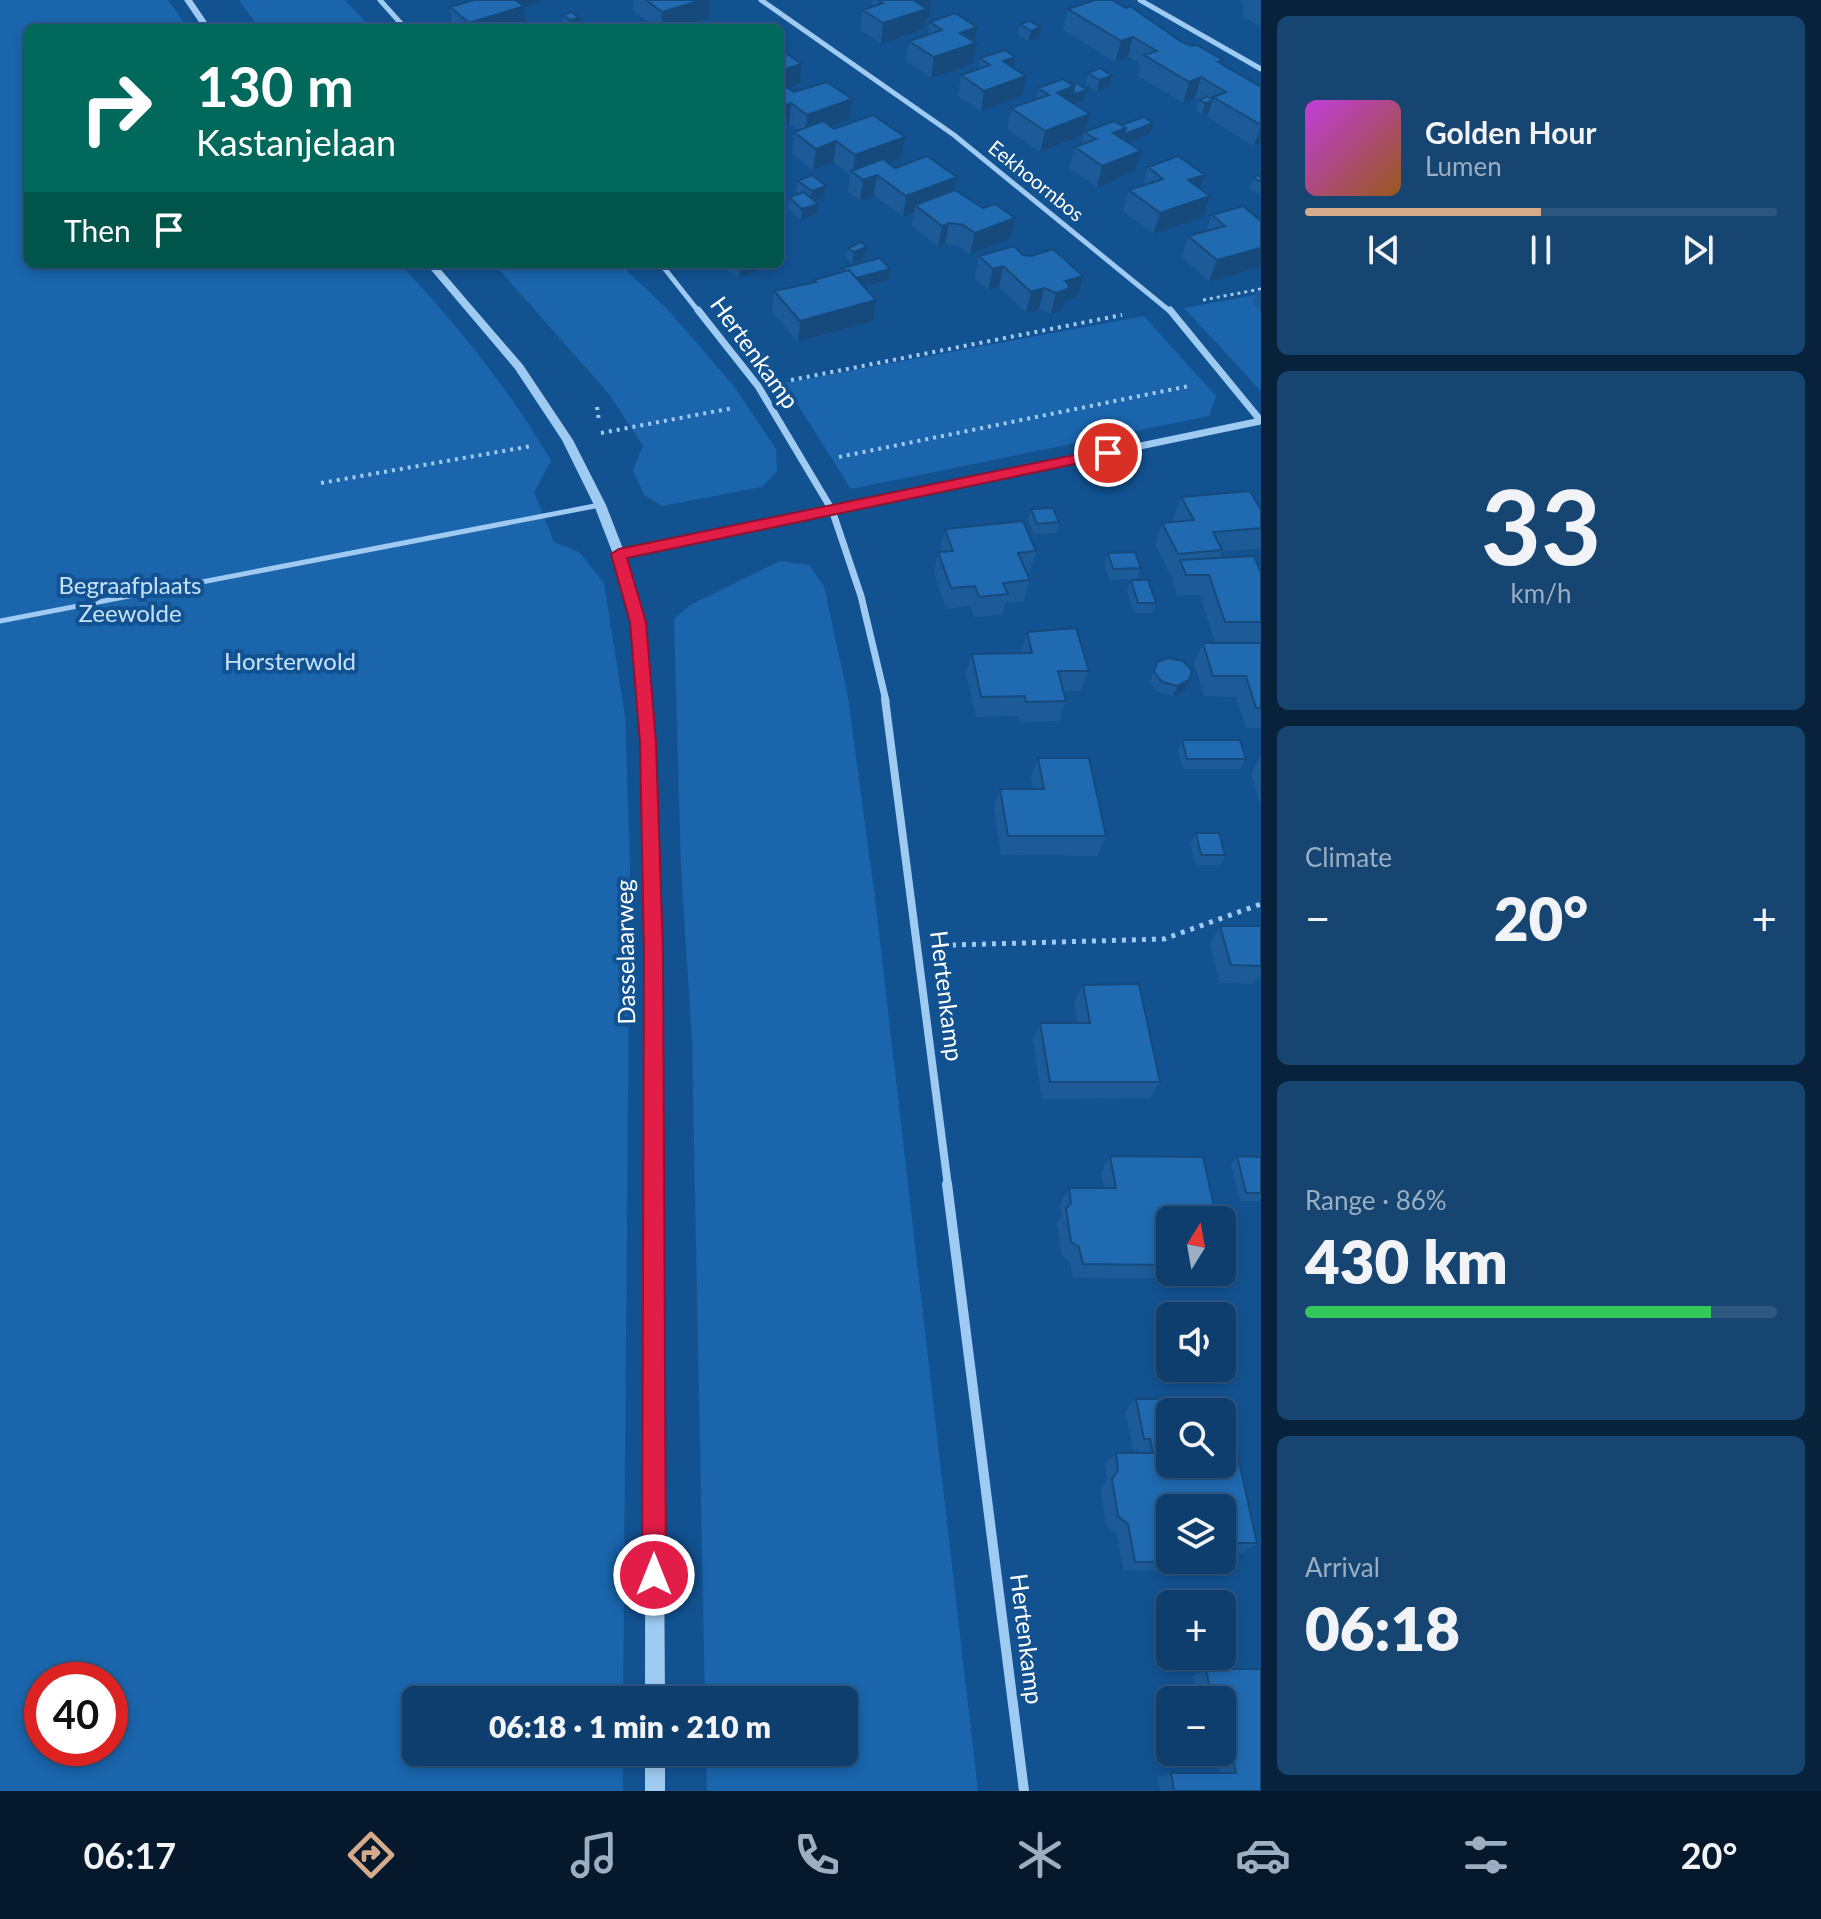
<!DOCTYPE html>
<html lang="en">
<head>
<meta charset="utf-8">
<style>
  :root { --surface:#0e3e6d; --page:#174572; --text:#f1f3f6; --muted:#9baec2; --line:#2e5780; --accent:#d6ab8b }
  body { margin:0; font-family:Lato,sans-serif; background:var(--page); color:var(--text); height:100vh; display:flex; flex-direction:column; font-size:30px; white-space:nowrap }
  * { box-sizing:border-box; margin:0 }
  p { font-size:26px; color:var(--muted) }
  .icon { flex:none; width:44px; height:44px; fill:none; stroke:currentColor; stroke-width:2; stroke-linecap:round; stroke-linejoin:round }
  .map { position:relative; flex:1; overflow:hidden }
  .sheet { display:flex; flex-direction:column; gap:16px; padding:16px; background:#08223c; width:560px }
  .sheet>* { flex:none }
  .hud { position:absolute; left:24px; top:24px; width:760px; height:244px; border-radius:12px; box-shadow:0 4px 12px #0003,0 0 0 2px var(--line); background:#00695c; color:#fff; overflow:hidden }
  .needle { width:52px; rotate:11deg }
  .buttons { position:absolute; left:1156px; top:1206px; display:grid; gap:16px }
  .buttons a { display:grid; place-items:center; width:80px; height:80px; border-radius:12px; background:var(--surface); box-shadow:0 4px 12px #0003,0 0 0 2px var(--line); font-size:40px }
  .speed { position:absolute; left:24px; top:1662px; display:flex; gap:16px; font-size:40px; font-weight:700; text-align:center }
  .speed>* { display:grid; place-content:center; width:104px; height:104px; border-radius:50%; background:var(--surface); box-shadow:0 4px 12px #0003,0 0 0 2px var(--line); line-height:1 }
  .speed .limit { border:12px solid #d22; background:#fff; color:#111 }
  .pin { position:absolute; display:grid; place-items:center; width:68px; height:68px; color:#fff; margin:-34px; border:4px solid #fff; border-radius:50%; box-shadow:0 2px 8px #0007 }
  .me { position:absolute; width:88px; margin:-44px; rotate:0deg; stroke-linejoin:round; filter:drop-shadow(0 0 6px #0008) }
  .turn { display:flex; align-items:center; gap:28px; height:168px; padding:0 40px; font-size:36px }
  .turn .icon { width:104px; height:104px; stroke-width:2.5 }
  .turn b { display:block; font-size:56px; line-height:68px }
  .then { display:flex; align-items:center; height:76px; padding:0 40px; background:#0003; gap:16px; font-size:30px }
  .big { font-size:60px; font-weight:800; line-height:1.1 }
  .sheet .tile { flex:1; display:flex; flex-direction:column; justify-content:center; gap:12px; min-width:0; padding:0 28px; border-radius:12px; background:var(--page) }
  .sheet .dial { align-items:center; gap:0 }
  .dial b { font-size:104px; line-height:1 }
  .song { display:flex; align-items:center; gap:24px }
  .cover { width:96px; height:96px; border-radius:12px; background:linear-gradient(135deg,hsl(290 70% 55%),hsl(30 70% 35%)) }
  .played { height:8px; border-radius:4px; background:linear-gradient(90deg,var(--accent) 50%,var(--line) 50%) }
  .keys { display:flex; justify-content:space-around; direction:ltr }
  .heat { display:flex; justify-content:space-between; align-items:center; font-size:44px; direction:ltr }
  .charge { height:12px; border-radius:6px; background:linear-gradient(90deg,#34c759 86%,var(--line) 0) }
  .trip { position:absolute; left:402px; top:1686px; width:456px; height:80px; border-radius:12px; background:var(--surface); box-shadow:0 4px 12px #0003,0 0 0 2px var(--line); font-weight:800; line-height:80px; text-align:center }
  .dock { display:flex; height:128px; justify-content:space-around; align-items:center; background:#06192c; color:var(--muted) }
  .dock .icon { width:56px; height:56px }
  .dock .on { color:var(--accent) }
  .dock b { font-size:36px; color:var(--text) }
  main { display:flex; flex:1; min-height:0 }
  .map>svg:first-child { display:block }
  .green { fill:#1a65ac; fill-rule:evenodd }
  .lines { fill:none; stroke-linecap:round; stroke-linejoin:round }
  .path-far2 { stroke:#9fcaf2; stroke-width:3; stroke-dasharray:3 4; stroke-linecap:butt }
  .path-far1 { stroke:#9fcaf2; stroke-width:4; stroke-dasharray:3 5; stroke-linecap:butt }
  .path { stroke:#9fcaf2; stroke-width:5; stroke-dasharray:4 6; stroke-linecap:butt }
  .service { stroke:#9fcaf2; stroke-width:5 }
  .minor-far3 { stroke:#9fcaf2; stroke-width:5 }
  .minor-far2 { stroke:#9fcaf2; stroke-width:7 }
  .minor-far1 { stroke:#9fcaf2; stroke-width:8 }
  .minor { stroke:#9fcaf2; stroke-width:10 }
  .tertiary { fill:#9fcaf2; fill-rule:evenodd }
  .wall { fill:#1c5b98 }
  .shaded-wall { fill:#164a7c }
  .building { fill:#206ab1; stroke:#164a7c; stroke-width:2 }
  .route { fill:#e11d48; stroke:#92132f; stroke-width:2 }
  .labels { text-anchor:middle; stroke-width:8; stroke-linejoin:round; paint-order:stroke }
  .far-street-label { font-size:20px; fill:#fff; stroke:#125291 }
  .street-label { font-size:24px; fill:#fff; stroke:#125291 }
  .park-label { font-size:24px; fill:#c6e2fd; stroke:#125291 }
</style>
</head>
<body>
<main>
<div class="map">
<svg width="1261" height="1791" viewBox="0 0 1261 1791">
  <rect width="100%" height="100%" fill="#125291"/>
  <!-- green -->
  <path class="green" d="M0,0h168l20,28h-160v236h372c57,61 109,124 151,197l-17,31 20,50 25,10 25,31 21,133 5,149 -7,835h-207v52h207v39h-623zM42,1680h68v68h-68z
    M239,0h106l26,28h-112z
    M494,264h126l49,47 64,74 43,64 1,22 -15,16 -100,19 -18,-11 -11,-25 10,-24 -34,-52z
    M1261,294v97l-77,-83z
    M1144,316l72,80 -7,20 -358,73 -67,-106z
    M780,561l29,4 15,21 24,111 27,201 103,893h-271l-1,-39h138v-52h-139l-13,-660 -11,-172 -7,-249 16,-14z"/>
  <g class="lines">
    <!-- path-far2 -->
    <path class="path-far2" d="M1203,300l58,-11"/>
    <!-- path-far1 -->
    <path class="path-far1" d="M791,380l331,-65
      M597,407l2,14
      M601,433l132,-25
      M839,457l350,-71
      M321,483l211,-37"/>
    <!-- path -->
    <path class="path" d="M952,945l212,-6 97,-35"/>
    <!-- service -->
    <path class="service" d="M0,621l600,-116"/>
    <!-- minor-far3 -->
    <path class="minor-far3" d="M380,0l25,28
      M761,0l193,135 217,177
      M1140,0l121,69
      M661,264l38,48"/>
    <!-- minor-far2 -->
    <path class="minor-far2" d="M698,310l60,76 74,124 29,86 25,105
      M1170,310l91,111
      M619,554l642,-133"/>
    <!-- minor-far1 -->
    <path class="minor-far1" d="M885,699l63,487"/>
    <!-- minor -->
    <path class="minor" d="M947,1184l77,607"/>
    <!-- tertiary -->
    <path class="tertiary" d="M184,0h8l19,28h-8z
      M426,264h10l87,101 50,75 33,65 19,49 19,68 11,120 5,210 5,748h-20l1,-748 -5,-210 -9,-120 -19,-68 -19,-49 -32,-65 -47,-71z
      M645,1752h20v39h-20z"/>
  </g>
  <!-- wall -->
  <path class="wall" d="M474,0h72l-22,7 1,20 -4,1h-69l-2,-21z
    M633,0h77l-1,18 -33,10h-20l-23,-18z
    M873,0h59l-3,17 -3,1 -2,11 -43,15 -21,-14 3,-20 9,-3z
    M1238,0h23v27l-18,-10v-9l1,-5z
    M1068,9l114,33 79,45v56l-7,3 -47,-29 2,-5 -7,2 -7,-4 4,-10 -4,-2 -12,5 -45,-27 3,-11 -13,-8 -13,5 -52,-32z
    M563,15l16,3v10h-12l-3,-3z
    M1030,21l9,17 -11,3 -10,-6 2,-11z
    M930,22l44,20 -2,22 -41,14 -25,-17 3,-20 19,-7z
    M780,48l20,36 -12,4 6,4 58,7 -3,21 -18,7 71,31 -13,5 6,5 59,23 56,48 -40,15 -11,-8 -14,-2 -7,3 -26,-21 2,-13 -11,4 -29,-21 -14,5 -12,-9 2,-18 -16,-12 -21,8 -21,-17 2,-21 4,-1 -9,-7 -9,3z
    M1015,57l-2,11 9,28 -41,15 -23,-15 3,-21 17,-5 2,-12z
    M1088,73l24,3 -3,10 -12,5 -12,-7z
    M1072,85l15,5 -3,11 -10,3 16,10 -5,17 36,-6 32,-2 -3,11 -22,9 7,28 -38,16 -28,-19 6,-21 6,-2 2,-10 -43,17 -33,-23 4,-21 25,-8 2,-12z
    M1148,167l57,8 -5,14 3,28 -50,17 -30,-23 6,-21 14,-5z
    M1261,177v16l-1,1 -11,-5 4,-11z
    M798,181l26,16 -10,3 4,4 -1,10 -16,6 -13,-12 1,-11 10,-3 -3,-3z
    M1243,206l18,61 -52,15 -27,-25 6,-21 18,-5 6,-16z
    M848,248l17,10 -13,5 -6,-5z
    M1023,255l54,42 -12,4 -3,9 -11,4 -12,-5 -13,4 -27,-26 -11,3 -13,-12 4,-22z
    M724,264h54l-39,14 -13,-8v-4z
    M842,268l48,1 -1,11 -25,7 12,13 -3,21 -75,21 -26,-30 2,-21 40,-9v-2l28,-8z
    M1261,290v21l-9,-9 5,-11z
    M1181,497l80,13v38l-39,4 -3,6 42,15v69l-43,1h43v85h-15l-10,-31 -32,-1 -10,-33 9,-20h12l-15,-48 -23,1 -5,-16 2,-5h-4l-15,-31 7,-21 13,-1 -2,-4z
    M1031,509l28,13 -3,11 -22,1 -6,-14z
    M945,529l91,22 -6,21h-3l3,8 -6,21 -19,2 -3,12 -28,2 -4,-11 -24,3 -12,-36 4,-21h3l-1,-2z
    M1108,553l33,15 -4,11 -28,1 -4,-16z
    M1131,580l25,23 -4,10h-18l-7,-22z
    M1027,632l62,39 -8,20h-18l3,10 -7,20 -39,1 -1,-6 -43,1 -10,-43 6,-20 49,-1z
    M1157,662l32,18 -4,11 -12,5 -15,-4 -8,-9z
    M1182,740l64,19 -6,10h-57l-5,-19z
    M1261,755v52l-10,-33z
    M1038,758l68,78 -8,20 -97,-1 -7,-47 6,-19h33l-2,-12z
    M1196,833l29,22 -5,10h-24l-6,-22z
    M1220,926h41v50h-3l-6,8 -32,-1 -10,-39z
    M1083,985l77,97 -10,16 -108,1 -9,-59 7,-17h38l-4,-20z
    M1110,1156l60,64v52h19l-6,7 -110,-1 -3,-16 -8,-6 -5,-32 5,-9 -2,-11 9,-16h35l-3,-16z
    M1237,1156l24,1v44h-21l-9,-36z
    M1136,1399l34,13 87,131 -14,10 -21,-1v-44h-52l12,54 -13,9 -46,-1 -6,-36 -11,-8 -5,-37 6,-9 -2,-16 11,-11h23v-3h-6l-8,-39z
    M1206,1669h55v122h-101l-2,-14 13,-4h49l-4,-21h6v-52h-25l-4,-24z"/>
  <!-- shaded-wall -->
  <path class="shaded-wall" d="M511,0h35l-22,7 1,20 -4,1h-52v-5z
    M702,0h8l-1,18 -33,10h-14v-16z
    M921,0h11l-3,17 -3,1 -2,11 -43,15 2,-21 33,-21z
    M579,18v10h-9v-8z
    M977,27l-3,17 2,-1 -4,21 -41,14 3,-21 26,-24z
    M1041,27l-2,11 -11,3 3,-10z
    M1133,37l-5,20 -13,5 6,-21z
    M1015,57l-4,20 -8,-16z
    M801,64l-1,20 -20,7v-20z
    M1026,76l-4,20 -41,15 3,-20z
    M1112,76l-3,10 -12,5 2,-11z
    M1201,77l-6,21 -12,5 6,-21z
    M1074,86l13,4 -3,11 -14,4 -13,-12z
    M852,99l-3,21 -44,16 2,-21z
    M1212,101l-3,11 -7,2 3,-11z
    M791,103l-2,21 -9,3v-20z
    M1090,114l-5,18h-1l-1,3 -43,17 5,-21z
    M1153,123l-3,11 -28,11 3,-11z
    M1261,125v18l-7,3z
    M1126,128l-6,21 -7,-16z
    M905,137l-3,21 -46,17 -3,-3 2,-17z
    M836,141l-2,21 -21,8 3,-21z
    M1141,151l-6,20 -38,16 5,-21z
    M877,175l-3,21 -14,5 3,-21z
    M1205,175l-7,21 -10,-16z
    M957,177l-4,21 -38,7 -1,8 -11,4 3,-21z
    M826,186l-2,11 -14,5 2,-11z
    M1210,196l-7,21 -50,17 7,-21z
    M818,204l-1,10 -16,6 1,-11z
    M1015,218l-5,21 -40,15 5,-21z
    M949,223l-4,21 -7,3 4,-21z
    M782,242l-2,21v-20z
    M867,247l-2,11 -13,5 2,-11z
    M1261,248v19l-52,15 8,-22z
    M740,264h38l-39,14z
    M1003,266l-4,21 -11,3 5,-21z
    M890,269l-1,11 -38,10 2,-11z
    M1083,276l-6,21 -12,4 -3,9 -11,4 5,-21 9,-12z
    M1044,288l-5,21 -13,4 5,-21z
    M876,300l-3,21 -75,21 2,-21z
    M1189,680l-4,11 -12,5 5,-10z"/>
  <!-- building -->
  <path class="building" d="M474,0h41l9,6 -55,17 -19,-16z
    M646,0h56l-40,12z
    M878,0h43l-5,2 11,7 -44,14 -20,-13 20,-7z
    M1095,0h17l14,8 4,-2 52,36 10,4 5,-1 26,15 -5,2 43,25v38l-48,-28 13,-5 -25,-15 -12,5 -45,-27 13,-4 -24,-14 -12,4 -53,-32z
    M572,12l7,6 -9,2 -7,-5z
    M955,13l22,14 -17,6 16,10 -42,14 -25,-16 33,-11 -12,-8z
    M1030,21l11,6 -10,4 -11,-7z
    M780,48l21,16 -21,7z
    M1005,50l10,7 -12,4 23,15 -42,15 -23,-16 29,-10 -10,-7z
    M1100,68l12,8 -13,4 -11,-7z
    M1063,79l11,7 -17,7 33,21 -45,17 -34,-23 38,-13 -11,-7z
    M827,82l25,17 -45,16 -16,-12 -11,4v-22l2,-1 12,8z
    M1077,83l10,7 -14,4 1,-8 -2,-1z
    M1207,96l5,3v2l-7,2 -6,-3z
    M873,115l32,22 -50,18 -19,-14 -20,8 -22,-17 29,-11 11,8z
    M1144,117l9,6 -28,11h-1l2,-6 -5,-3z
    M1114,121l12,7 -13,5 28,18 -39,15 -27,-19 21,-8 -12,-7z
    M927,156l30,21 -51,19 -29,-21 -14,5 -12,-9 32,-12 12,9z
    M1178,156l27,19 -17,5 22,16 -50,17 -31,-23 34,-11 -15,-12z
    M812,175l14,11 -14,5 -14,-10z
    M1257,175l4,2v5l-8,-4z
    M955,190l28,18 12,-4 20,14 -40,15 -12,-8 -14,-2 -7,3 -27,-21z
    M804,192l14,12 -16,5 -13,-12z
    M1243,206l18,15v27l-44,12 -29,-24 37,-10 -13,-11z
    M861,242l6,5 -13,5 -6,-4z
    M1014,246l9,9 8,1 22,-7 30,27 -18,5 4,4 -1,4 -12,4 -12,-5 -13,4 -28,-26 -10,3 -14,-13z
    M880,258l10,11 -34,9 -7,-8 -4,1 -3,-3z
    M849,270l27,30 -76,21 -26,-30 42,-9 -2,-2z
    M1250,491l11,19v18l-48,4 9,18 -44,4 -16,-31 32,-3 -13,-23z
    M1053,508l6,14 -22,2 -6,-15z
    M1023,521l13,30 -18,2 12,27 -27,3 5,11 -29,3 -4,-11 -24,2 -13,-36 15,-1 -8,-22z
    M1135,552l6,16 -28,1 -5,-16z
    M1254,556l7,17v49h-36l-16,-47h-23l-6,-15z
    M1131,580h17l8,23h-18z
    M1076,628l13,43h-31l8,30 -40,1 -1,-6 -44,1 -9,-43 60,-1 -5,-21z
    M1203,643h58v65h-5l-10,-32h-33z
    M1168,658l15,3 9,9 -3,10 -11,6 -16,-4 -8,-10 3,-10z
    M1182,740h58l6,19h-59z
    M1038,758h51l17,78h-98l-8,-47h44z
    M1196,833h23l6,22h-24z
    M1220,926h41v40l-30,-1z
    M1139,984l21,98h-110l-10,-59h50l-7,-38z
    M1110,1156l93,1 14,63h-47v45l-87,-1 -4,-17 -8,-5 -5,-33 5,-6 -2,-15h47z
    M1237,1156l24,1v36h-15z
    M1136,1399h68l3,13h-37v52h52v-11h15l20,90h-35v-35h-52v52h11l1,2h-47l-7,-38 -10,-8 -6,-37 6,-9 -2,-17h37l-3,-14h-6z
    M1206,1669h55v122h-87l-3,-18h65l-6,-31h-8v-42h-10z"/>
  <!-- route -->
  <path class="route" d="M1108,448l5,2v6l-486,102 19,64 10,120 7,210 3,623 -3,9 -9,3 -8,-3 -4,-9 2,-623 -4,-210 -10,-120 -19,-68 8,-5z"/>
  <g class="labels">
    <!-- far-street labels -->
    <g class="far-street-label">
      <text transform="translate(1036 181) rotate(39)" y="7">Eekhoornbos</text>
    </g>
    <!-- street labels -->
    <g class="street-label">
      <text transform="translate(754 353) rotate(54)" y="8">Hertenkamp</text>
      <text transform="translate(626 952) rotate(-91)" y="8">Dasselaarweg</text>
      <text transform="translate(946 996) rotate(83)" y="8">Hertenkamp</text>
      <text transform="translate(1026 1639) rotate(83)" y="8">Hertenkamp</text>
    </g>
    <!-- park labels -->
    <g class="park-label">
      <text x="130" y="594">Begraafplaats<tspan x="130" dy="28">Zeewolde</tspan></text>
      <text x="290" y="670">Horsterwold</text>
    </g>
  </g>
</svg>
<div class="buttons">
<a><svg class="needle" viewBox="-14 -14 28 28"><path d="M0-13l5 13h-10z" fill="#e53935"/><path d="M0 13l5-13h-10z" fill="#9baec2"/></svg></a>
<a><svg class="icon" aria-label="sound" viewBox="0 0 24 24"><path d="M4 9h4l5-4v14l-5-4H4zM17 9q2 3 0 6"/></svg></a>
<a><svg class="icon" aria-label="search" viewBox="0 0 24 24"><circle cx="10" cy="10" r="6"/><path d="M15 15l6 6"/></svg></a>
<a><svg class="icon" aria-label="layers" viewBox="0 0 24 24"><path d="M12 4l9 5-9 5-9-5zM3 14l9 5 9-5"/></svg></a>
<a>+</a>
<a>−</a>
</div>
<div class="speed"><div class="limit">40</div></div>
<div class="pin" style="left:1108px;top:453px;background:#d93025"><svg class="icon" aria-label="arrive" viewBox="0 0 24 24"><path d="M6 21V4h12l-3 4 3 4H6"/></svg></div>
<svg class="me" style="left:654px;top:1575px" viewBox="-20 -20 40 40"><circle r="17" fill="#e11d48" stroke="#fff" stroke-width="3"/><path d="M0-11L8 9 0 5-8 9z" fill="#fff"/></svg>
<div class="trip">06:18 · 1 min · 210 m</div>
<div class="hud">
<div class="turn"><svg class="icon" aria-label="right" viewBox="0 0 24 24"><path d="M7 20v-9h11M14 6l5 5-5 5"/></svg><div><b>130 m</b>Kastanjelaan</div></div>
<div class="then">Then<svg class="icon" aria-label="arrive" viewBox="0 0 24 24"><path d="M6 21V4h12l-3 4 3 4H6"/></svg></div>
</div>
</div>
<section class="sheet">
<div class="tile">
<div class="song"><i class="cover"></i><div><b>Golden Hour</b><p>Lumen</p></div></div>
<div class="played"></div>
<div class="keys"><svg class="icon" aria-label="previous" viewBox="0 0 24 24"><path d="M18 5L8 12l10 7zM5 5v14"/></svg><svg class="icon" aria-label="pause" viewBox="0 0 24 24"><path d="M8 5v14M16 5v14"/></svg><svg class="icon" aria-label="next" viewBox="0 0 24 24"><path d="M6 5l10 7-10 7zM19 5v14"/></svg></div>
</div>
<div class="tile dial"><b>33</b><p>km/h</p></div>
<div class="tile"><p>Climate</p>
<div class="heat"><a>−</a><b class="big">20°</b><a>+</a></div>
</div>
<div class="tile"><p>Range · 86%</p><b class="big">430 km</b><div class="charge"></div></div>
<div class="tile"><p>Arrival</p><b class="big">06:18</b></div>
</section>
</main>
<nav class="dock">
<b>06:17</b>
<svg class="icon on" aria-label="directions" viewBox="0 0 24 24"><path d="M12 3l9 9-9 9-9-9zM9 14v-3h6M13 9l2 2-2 2"/></svg>
<svg class="icon" aria-label="music" viewBox="0 0 24 24"><path d="M9 18V5l10-2v13"/><circle cx="6" cy="18" r="3"/><circle cx="16" cy="16" r="3"/></svg>
<svg class="icon" aria-label="phone" viewBox="0 0 24 24"><path d="M5 4h4l2 5-3 2q2 4 5 5l2-3 5 2v4C11 20 4 13 5 4z"/></svg>
<svg class="icon" aria-label="climate" viewBox="0 0 24 24"><path d="M12 3v18M4 7l16 10M4 17L20 7"/></svg>
<svg class="icon" aria-label="car" viewBox="0 0 24 24"><path d="M5 17H2v-5l4-1 3-4h7l3 4 3 1v5h-3M9 17h6M6 11h13"/><circle cx="7" cy="17" r="2"/><circle cx="17" cy="17" r="2"/></svg>
<svg class="icon" aria-label="filters" viewBox="0 0 24 24"><path d="M4 7h16M4 17h16"/><circle cx="9" cy="7" r="2"/><circle cx="15" cy="17" r="2"/></svg>
<b>20°</b>
</nav>
</body>
</html>
